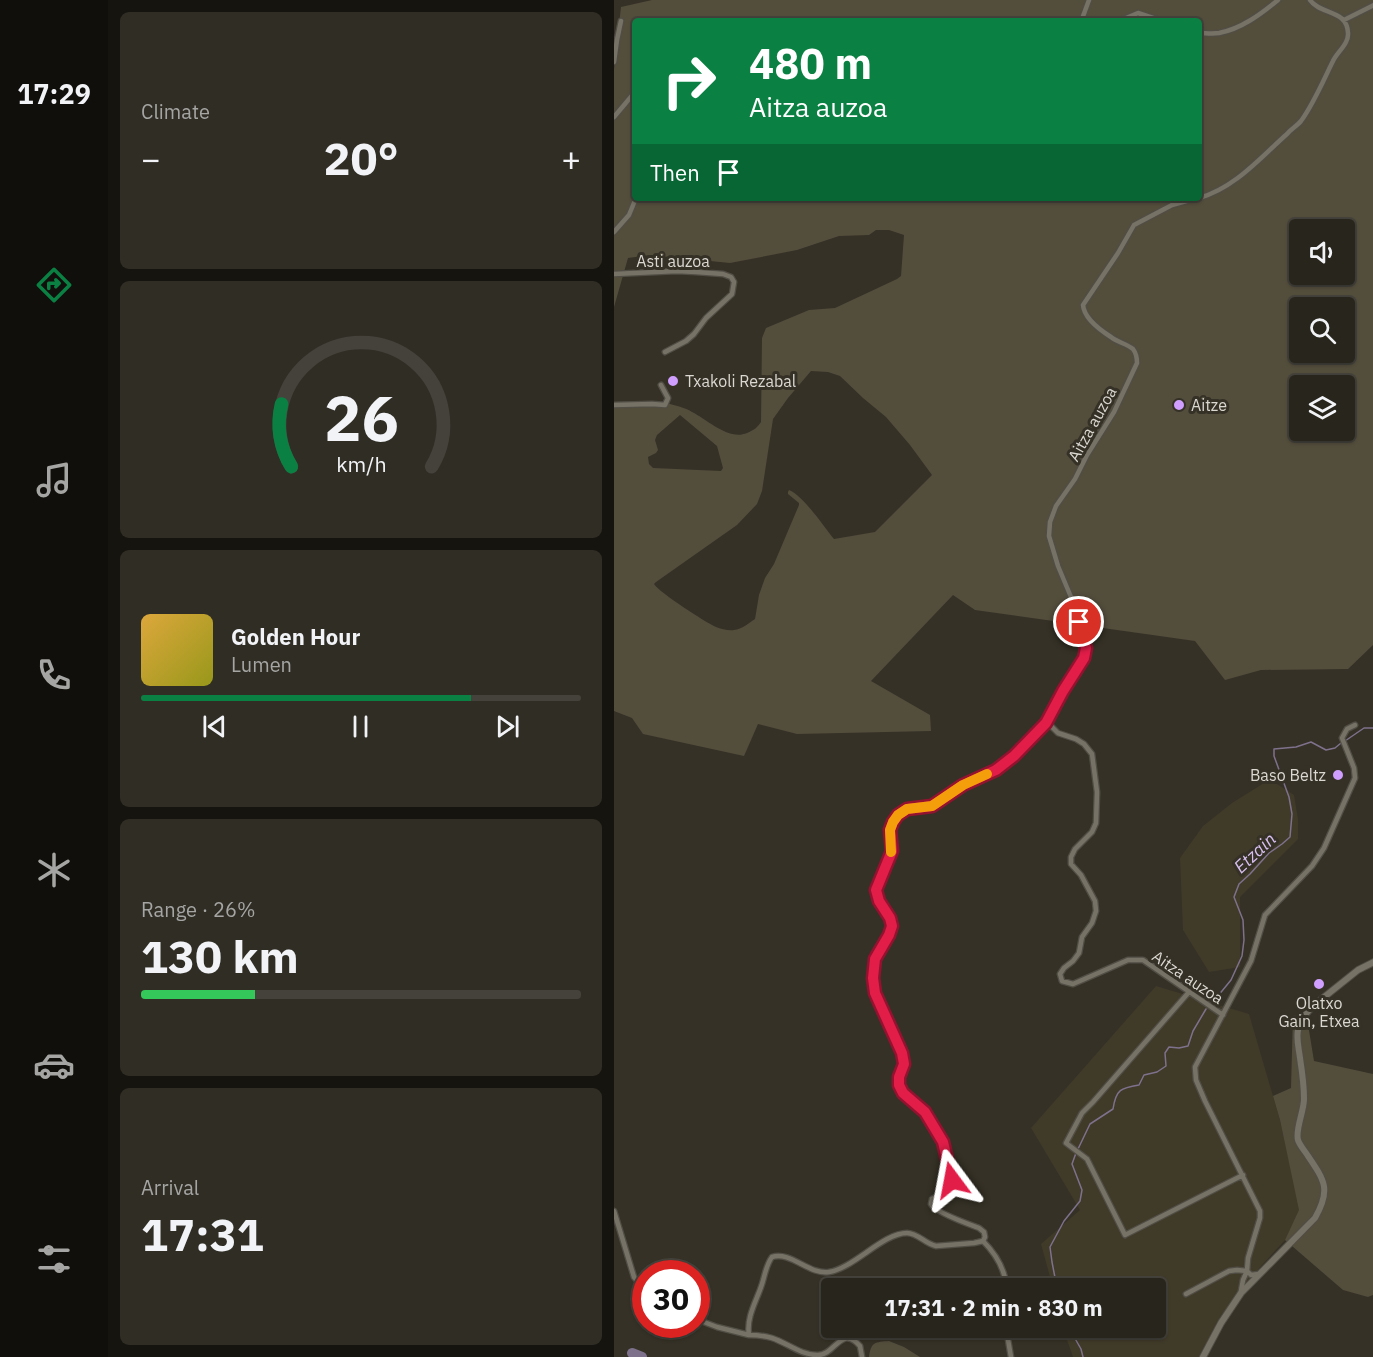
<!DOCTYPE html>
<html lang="en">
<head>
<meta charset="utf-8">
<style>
  :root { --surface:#28251c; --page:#302d25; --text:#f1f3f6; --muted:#a5a5a3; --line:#44423b; --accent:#0b8043 }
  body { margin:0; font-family:"IBM Plex Sans",sans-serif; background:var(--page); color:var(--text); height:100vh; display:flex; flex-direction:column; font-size:22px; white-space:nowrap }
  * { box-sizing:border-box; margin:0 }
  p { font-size:20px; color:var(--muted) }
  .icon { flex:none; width:33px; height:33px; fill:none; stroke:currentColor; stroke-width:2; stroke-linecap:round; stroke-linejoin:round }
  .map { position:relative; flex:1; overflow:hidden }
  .panel { display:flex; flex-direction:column; gap:12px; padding:12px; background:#16140f; width:506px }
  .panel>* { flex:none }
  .guide { position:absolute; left:18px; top:18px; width:570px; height:183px; border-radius:6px; box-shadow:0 2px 4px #0004,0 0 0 2px var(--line); background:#0b8043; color:#fff; overflow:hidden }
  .fabs { position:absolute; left:675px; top:219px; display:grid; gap:12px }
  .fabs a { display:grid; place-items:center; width:66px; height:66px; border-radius:6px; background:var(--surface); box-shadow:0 2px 4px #0004,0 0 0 2px var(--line); font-size:30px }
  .speed { position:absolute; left:18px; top:1260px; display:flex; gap:12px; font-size:30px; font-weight:700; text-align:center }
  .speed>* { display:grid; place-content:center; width:78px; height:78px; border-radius:50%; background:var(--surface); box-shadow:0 2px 4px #0004,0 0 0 2px var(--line); line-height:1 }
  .speed .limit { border:9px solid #d22; background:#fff; color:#111 }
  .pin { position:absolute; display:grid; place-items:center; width:51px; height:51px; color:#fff; margin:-26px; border:3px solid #fff; border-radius:50%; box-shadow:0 2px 6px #0007 }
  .me { position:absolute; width:66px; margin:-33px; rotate:347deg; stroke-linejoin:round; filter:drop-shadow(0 0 4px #0008) }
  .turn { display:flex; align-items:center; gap:21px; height:126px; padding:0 18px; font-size:27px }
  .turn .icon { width:78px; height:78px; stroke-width:2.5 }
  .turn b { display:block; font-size:42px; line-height:51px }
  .then { display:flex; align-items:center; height:57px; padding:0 18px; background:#0003; gap:12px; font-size:22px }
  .big { font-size:45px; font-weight:700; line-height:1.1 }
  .panel .card { flex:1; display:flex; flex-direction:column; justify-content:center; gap:9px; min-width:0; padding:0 21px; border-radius:9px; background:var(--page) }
  .panel .dial { align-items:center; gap:0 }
  .dial svg { height:156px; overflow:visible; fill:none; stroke:var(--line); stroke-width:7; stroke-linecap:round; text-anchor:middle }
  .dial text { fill:var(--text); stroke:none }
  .song { display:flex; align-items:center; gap:18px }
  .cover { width:72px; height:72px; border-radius:9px; background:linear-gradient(135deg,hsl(40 70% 55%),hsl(60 70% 35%)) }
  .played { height:6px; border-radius:3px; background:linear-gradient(90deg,var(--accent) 75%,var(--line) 75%) }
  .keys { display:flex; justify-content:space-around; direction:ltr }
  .heat { display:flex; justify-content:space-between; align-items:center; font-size:33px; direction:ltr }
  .charge { height:9px; border-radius:4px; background:linear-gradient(90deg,#34c759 26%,var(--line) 0) }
  .trip { position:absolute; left:207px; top:1278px; width:345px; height:60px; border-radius:6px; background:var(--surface); box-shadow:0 2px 4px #0004,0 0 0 2px var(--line); font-weight:700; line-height:60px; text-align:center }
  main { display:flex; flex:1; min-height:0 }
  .tab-bar { display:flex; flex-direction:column; width:108px; justify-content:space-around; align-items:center; background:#100f0b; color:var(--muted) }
  .tab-bar .icon { width:42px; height:42px }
  .tab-bar .on { color:var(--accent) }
  .tab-bar b { font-size:27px; color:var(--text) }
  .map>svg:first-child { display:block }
  .built { fill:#403a29 }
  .green { fill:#534d3c; fill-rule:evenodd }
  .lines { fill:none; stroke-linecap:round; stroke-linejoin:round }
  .stream { stroke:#7e718c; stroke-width:1.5 }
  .river { stroke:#7e718c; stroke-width:10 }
  .minor-casing { stroke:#514e46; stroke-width:7 }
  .tertiary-casing { stroke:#514e46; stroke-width:8 }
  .minor { stroke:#777266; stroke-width:4.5 }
  .tertiary { stroke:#777266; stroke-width:6 }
  .route-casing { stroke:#92132f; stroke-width:15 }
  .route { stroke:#e11d48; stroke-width:10 }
  .slow { stroke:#f59e0b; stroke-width:10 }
  .poi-dot { fill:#cf9eff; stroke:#353126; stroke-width:2 }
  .labels { text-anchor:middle; stroke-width:6; stroke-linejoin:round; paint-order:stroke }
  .street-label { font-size:16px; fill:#dbd8d2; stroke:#353126 }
  .poi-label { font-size:16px; fill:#dbd8d2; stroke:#353126; text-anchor:start }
  .water-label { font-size:18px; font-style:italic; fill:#d7bff0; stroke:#353126 }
</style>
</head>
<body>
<main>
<nav class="tab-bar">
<b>17:29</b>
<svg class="icon on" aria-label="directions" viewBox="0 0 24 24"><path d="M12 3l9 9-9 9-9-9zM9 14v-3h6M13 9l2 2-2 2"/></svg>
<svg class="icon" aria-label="music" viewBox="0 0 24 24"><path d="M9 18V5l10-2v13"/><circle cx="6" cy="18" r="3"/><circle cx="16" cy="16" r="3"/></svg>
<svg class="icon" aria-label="phone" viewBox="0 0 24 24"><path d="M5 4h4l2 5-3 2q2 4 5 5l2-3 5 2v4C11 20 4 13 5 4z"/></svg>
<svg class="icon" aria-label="climate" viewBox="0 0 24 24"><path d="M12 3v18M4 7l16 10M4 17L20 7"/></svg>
<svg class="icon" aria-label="car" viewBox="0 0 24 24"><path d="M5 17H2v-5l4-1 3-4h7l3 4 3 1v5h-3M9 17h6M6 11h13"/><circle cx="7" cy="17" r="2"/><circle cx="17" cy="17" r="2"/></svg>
<svg class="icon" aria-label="filters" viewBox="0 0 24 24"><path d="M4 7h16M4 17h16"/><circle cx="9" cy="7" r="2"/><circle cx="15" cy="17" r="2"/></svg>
</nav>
<section class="panel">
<div class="card"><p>Climate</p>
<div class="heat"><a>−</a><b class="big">20°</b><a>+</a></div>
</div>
<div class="card dial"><svg viewBox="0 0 100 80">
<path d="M14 69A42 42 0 1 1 86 69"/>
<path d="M14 69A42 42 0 0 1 9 37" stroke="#0b8043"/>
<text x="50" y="56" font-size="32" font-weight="700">26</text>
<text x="50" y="72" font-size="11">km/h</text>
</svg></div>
<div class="card">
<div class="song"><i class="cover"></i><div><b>Golden Hour</b><p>Lumen</p></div></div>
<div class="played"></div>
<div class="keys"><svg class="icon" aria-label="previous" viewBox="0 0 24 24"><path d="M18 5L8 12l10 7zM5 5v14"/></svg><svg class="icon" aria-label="pause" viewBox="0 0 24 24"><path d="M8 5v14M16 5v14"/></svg><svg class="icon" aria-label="next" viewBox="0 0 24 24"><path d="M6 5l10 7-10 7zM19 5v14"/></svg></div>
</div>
<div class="card"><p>Range · 26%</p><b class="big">130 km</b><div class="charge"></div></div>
<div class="card"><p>Arrival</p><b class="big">17:31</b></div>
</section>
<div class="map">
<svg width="760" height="1357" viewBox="0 0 760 1357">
  <rect width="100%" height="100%" fill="#353126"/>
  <!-- built -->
  <path class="built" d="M650,783l13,1 17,11 4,24v20l-58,58v70l-31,5 -26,-42 -3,-72 23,-32 29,-23z
    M542,986l93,28 31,106 20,90 -15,30 -23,25 -42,52 -21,40h-126l-10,-29h93v-40h-103l-12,-44 39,-34 -49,-82z"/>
  <!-- green -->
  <path class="green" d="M38,0h721v645l-25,24 -87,1 -36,10 -30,-39 -220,-31 -22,-15 -82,86 59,34 1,16 -134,3 -39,-10 -14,32 -101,-22 -11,-16 -18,-7v-309c18,0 38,-3 56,2 7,2 16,4 22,8 16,8 37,29 55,21 7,-3 10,-5 14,-11l1,-84 4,-10 43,-18 26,-2 62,-29 4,-3 3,-41 -15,-5h-13l-7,5 -30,1 -42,14 -67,13 -80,-8 -22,3 -14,49v-238l7,-62zM21,21h564v177h-564zM686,230h44v44h-44zM686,308h44v44h-44zM197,371l17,1 12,4 23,22 23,19 24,28 22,30 -57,57 -41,7c-11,-13 -30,-43 -45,-49l-1,2v2l11,9v2l-25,59 -9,14 -6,17 -4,24c-6,4 -13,10 -21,11 -5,1 -13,-1 -18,-3 -11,-5 -56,-34 -62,-43l2,-2 81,-57 20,-21 5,-13 11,-72 15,-21zM686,386h44v44h-44zM66,415l37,31 6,22 -2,3 -68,-3 -4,-4 -1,-7 8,-4 2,-3 -3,-10 2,-5z
    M679,1015l14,3 7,43 59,13v221l-5,2 -25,-7 -58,-50 14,-30 -19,-90 -7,-24 18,-8z
    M275,1341l15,6 16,10h-51c2,-15 6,-15 20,-16z"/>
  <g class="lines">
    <!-- stream -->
    <path class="stream" d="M731,741l19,-13h10
      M599,1002l18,-22 11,-24 2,-16 -1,-20 -9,-23 5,-13 11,-10 19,-21 13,-9 8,-7 2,-23 -3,-17 -15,-41v-7l22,-2 15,-5 15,8 9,-2 6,-5
      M464,1149l12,-25 23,-15c3,-20 8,-21 26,-24l5,-10 13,-3 9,-6 -1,-13 4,-6 10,1 9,-2 5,-15 13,-22
      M443,1288l-5,-26 -2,-15 14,-26 16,-20 2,-11 -10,-26 4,-11
      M455,1328l12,21 2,8"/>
    <!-- river -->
    <path class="river" d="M18,1353l10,4"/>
    <!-- minor casing -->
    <g class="minor-casing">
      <path id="minor" d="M730,20l30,-15
        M469,21l-1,-2 7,-19
        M505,21l19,-8 24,8
        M585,33c6,0 13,1 20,0 22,-4 42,-19 59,-33
        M0,62l3,-22 4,-19
        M0,117l21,-25
        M585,198c36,-10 62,-41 88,-64 4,-5 10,-8 14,-13 13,-18 22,-40 32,-60 4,-9 16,-17 15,-28 -1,-24 -28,-18 -38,-33
        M0,232l15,-17 7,-17
        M0,274l63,-3 19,1 27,2 8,3 3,5 -2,12 -26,24 -12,16 -8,7 -21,11
        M0,405l38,-1 13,1 3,-7 -7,-13
        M433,722l11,11 18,6 8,5 8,10 5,38 -1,31 -4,9 -17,17 -4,8v7l10,11 14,26 1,10 -4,12 -10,14 -3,16 -6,8 -9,7 -4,6 2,7 11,3 55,-24h15l80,55
        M575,992l-96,110 -11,11 -16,30 21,16 38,76 118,-60
        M0,1211l20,66 12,14
        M369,1241c13,13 22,29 24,47
        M645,1274l-8,1 -4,-4 1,-13 12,-40v-7l-55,-110 -9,-21 -1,-13 56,-106 14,-46 47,-49 12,-18 31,-70 -1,-10 -12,-30 5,-9 8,-4
        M572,1294l43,-23 8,-1 10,1 -4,9 -2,11
        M82,1319l21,8 32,8
        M392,1328l5,29
        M248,1357l-2,-11c-19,-22 -25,10 -43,9 -16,0 -30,-12 -45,-17 -7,-2 -15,-3 -23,-3 -3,-18 8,-35 13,-51 3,-9 4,-19 10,-27 19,-6 37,18 57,15 25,-4 54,-39 78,-39 11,0 18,11 29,13l38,-3 9,-2 2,-4 -1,-5 -5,-4c-8,-3 -45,-16 -48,-24 0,-2 1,-3 1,-5l19,-11v-14l-8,-32 -18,-30 -22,-19 -4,-8 1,-8 4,-13 -2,-11 -27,-60 -2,-15 2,-19 14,-24 3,-9 -2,-8 -11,-17 -3,-11 16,-39 -2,-21 3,-8 5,-7 9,-6 25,-3 31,-21 33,-16 18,-13 32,-33 6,-13 11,-19 21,-32 2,-11 -3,-13 -7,-26 -18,-43 -9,-30 1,-14 6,-16 19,-27 12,-24 27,-43 23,-49c0,-5 -1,-10 -4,-14 -6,-5 -16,-7 -22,-12 -11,-7 -27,-19 -28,-32l35,-52 16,-28 38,-20 25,-7"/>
    </g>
    <!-- tertiary casing -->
    <g class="tertiary-casing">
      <path id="tertiary" d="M589,1357l18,-34 20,-30 74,-75c16,-28 10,-37 -7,-62 -3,-5 -8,-10 -10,-16 -3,-10 6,-29 6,-41 0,-14 -2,-28 -4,-41 -1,-9 -4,-19 -2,-28 2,-10 8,-17 15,-24l45,-36 16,-8"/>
    </g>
    <!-- minor -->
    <use href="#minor" class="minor"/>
    <!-- tertiary -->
    <use href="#tertiary" class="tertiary"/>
  </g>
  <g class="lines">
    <!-- route casing -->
    <g class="route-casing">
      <path id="route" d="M338,1180l-9,-38 -18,-30 -22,-19 -4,-8v-8l5,-13 -2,-11 -27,-60 -2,-15 2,-19 14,-24 3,-9 -2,-8 -11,-17 -3,-11 16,-39 -2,-21 3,-8 5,-7 9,-6 25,-3 31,-21 33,-15 18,-14 32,-33 17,-32 21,-33 2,-10 -7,-26"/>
    </g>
    <!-- route -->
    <use href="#route" class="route"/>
    <!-- slow -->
    <path class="slow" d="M277,852l-1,-22 3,-8 5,-7 9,-6 25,-3 31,-21 24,-11"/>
  </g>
  <!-- markers -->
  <g class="poi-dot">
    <circle cx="59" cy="381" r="6"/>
    <circle cx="565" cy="405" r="6"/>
    <circle cx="724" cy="775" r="6"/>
    <circle cx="705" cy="984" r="6"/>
  </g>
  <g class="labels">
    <!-- street labels -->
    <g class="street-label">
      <text x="59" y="267">Asti auzoa</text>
      <text transform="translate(478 424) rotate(-61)" y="6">Aitza auzoa</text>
      <text transform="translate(574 977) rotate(34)" y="6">Aitza auzoa</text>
    </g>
    <!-- poi labels -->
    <g class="poi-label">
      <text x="71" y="387">Txakoli Rezabal</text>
      <text x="577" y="411">Aitze</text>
      <text x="712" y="781" text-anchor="end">Baso Beltz</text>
      <text x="705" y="1009" text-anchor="middle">Olatxo<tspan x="705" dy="18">Gain, Etxea</tspan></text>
    </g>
    <!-- water labels -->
    <g class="water-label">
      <text transform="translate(641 853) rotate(-43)" y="6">Etzain</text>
    </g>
  </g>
</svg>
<div class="fabs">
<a><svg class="icon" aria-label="sound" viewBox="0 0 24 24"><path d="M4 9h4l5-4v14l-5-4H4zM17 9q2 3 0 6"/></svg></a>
<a><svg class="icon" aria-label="search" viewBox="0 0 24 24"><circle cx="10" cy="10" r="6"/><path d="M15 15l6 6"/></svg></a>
<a><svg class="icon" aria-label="layers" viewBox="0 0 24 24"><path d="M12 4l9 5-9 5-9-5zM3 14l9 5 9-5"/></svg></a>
</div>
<div class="speed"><div class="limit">30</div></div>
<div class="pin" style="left:465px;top:622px;background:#d93025"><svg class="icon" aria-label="arrive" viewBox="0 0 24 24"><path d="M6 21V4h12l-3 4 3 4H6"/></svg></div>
<svg class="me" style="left:338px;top:1180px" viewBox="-20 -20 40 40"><path d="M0-17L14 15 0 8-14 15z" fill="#e11d48" stroke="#fff" stroke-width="4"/></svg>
<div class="trip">17:31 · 2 min · 830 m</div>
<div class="guide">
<div class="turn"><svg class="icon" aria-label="right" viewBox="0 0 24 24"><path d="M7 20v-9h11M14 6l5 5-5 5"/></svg><div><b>480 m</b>Aitza auzoa</div></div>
<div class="then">Then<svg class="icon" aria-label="arrive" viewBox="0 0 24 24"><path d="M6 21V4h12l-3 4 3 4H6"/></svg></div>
</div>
</div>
</main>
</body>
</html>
